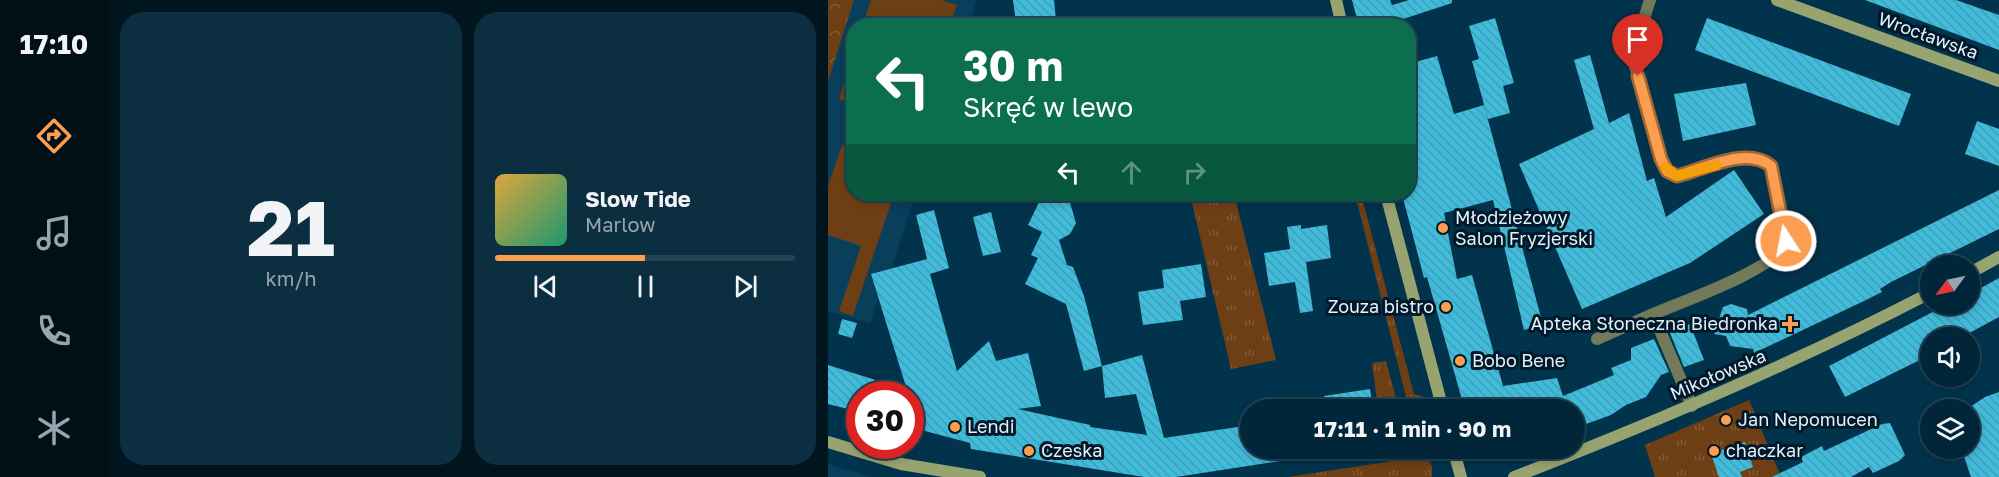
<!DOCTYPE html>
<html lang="pl">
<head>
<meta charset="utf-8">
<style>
  :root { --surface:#022639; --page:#0c2e41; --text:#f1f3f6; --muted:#96a5ae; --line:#234353; --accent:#fb9e50 }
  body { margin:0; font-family:"Golos Text",sans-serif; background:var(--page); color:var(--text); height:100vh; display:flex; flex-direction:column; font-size:22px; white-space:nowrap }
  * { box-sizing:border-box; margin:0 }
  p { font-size:20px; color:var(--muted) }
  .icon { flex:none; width:33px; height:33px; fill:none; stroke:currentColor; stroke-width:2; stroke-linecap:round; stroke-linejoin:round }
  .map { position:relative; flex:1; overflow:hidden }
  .panel { display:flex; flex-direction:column; gap:12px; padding:12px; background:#01151f; width:720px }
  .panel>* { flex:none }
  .top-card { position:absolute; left:18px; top:18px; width:570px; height:183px; border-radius:24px; box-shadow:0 3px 9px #0003,0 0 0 2px var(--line); background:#0b6e4f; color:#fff; overflow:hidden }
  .needle { width:39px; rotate:237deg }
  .buttons { position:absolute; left:1092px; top:255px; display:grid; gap:12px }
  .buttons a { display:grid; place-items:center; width:60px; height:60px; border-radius:50%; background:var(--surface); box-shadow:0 3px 9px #0003,0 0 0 2px var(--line); font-size:30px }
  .speed { position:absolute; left:18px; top:381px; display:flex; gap:12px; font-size:30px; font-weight:700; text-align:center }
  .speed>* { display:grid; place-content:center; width:78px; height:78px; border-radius:50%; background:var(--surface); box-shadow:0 3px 9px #0003,0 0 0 2px var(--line); line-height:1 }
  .speed .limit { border:9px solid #d22; background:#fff; color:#111 }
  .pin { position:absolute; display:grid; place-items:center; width:51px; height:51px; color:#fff; margin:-62px -26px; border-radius:50% 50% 50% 0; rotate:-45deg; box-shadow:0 0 6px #0007 }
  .pin .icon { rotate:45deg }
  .me { position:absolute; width:66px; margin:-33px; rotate:349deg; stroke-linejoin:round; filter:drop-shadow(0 0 4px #0008) }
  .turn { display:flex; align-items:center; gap:21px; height:126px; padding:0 18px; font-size:27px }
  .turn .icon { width:78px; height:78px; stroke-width:2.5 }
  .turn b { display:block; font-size:42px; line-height:51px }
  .lanes { display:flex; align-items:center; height:57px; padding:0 18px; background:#0003; justify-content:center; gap:30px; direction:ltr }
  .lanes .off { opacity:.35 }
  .panel .tile { flex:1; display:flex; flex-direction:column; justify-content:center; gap:9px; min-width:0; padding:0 21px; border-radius:24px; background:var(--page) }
  .panel .dial { align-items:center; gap:0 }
  .dial b { font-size:78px; line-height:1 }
  .song { display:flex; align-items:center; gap:18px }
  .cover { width:72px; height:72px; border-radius:9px; background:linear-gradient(135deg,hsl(40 70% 55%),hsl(160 70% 35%)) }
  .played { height:6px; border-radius:3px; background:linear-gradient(90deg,var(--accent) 50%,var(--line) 50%) }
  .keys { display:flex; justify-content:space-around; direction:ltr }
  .panel .tiles { flex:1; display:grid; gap:12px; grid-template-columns:repeat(2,1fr) }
  .trip { position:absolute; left:412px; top:399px; width:345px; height:60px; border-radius:30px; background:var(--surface); box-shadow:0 3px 9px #0003,0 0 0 2px var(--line); font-weight:700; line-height:60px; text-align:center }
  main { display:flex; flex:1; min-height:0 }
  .tab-bar { display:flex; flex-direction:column; width:108px; justify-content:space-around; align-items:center; background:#010f17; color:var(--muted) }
  .tab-bar .icon { width:42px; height:42px }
  .tab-bar .selected { color:var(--accent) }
  .tab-bar b { font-size:27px; color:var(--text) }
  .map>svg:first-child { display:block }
  .built { fill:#083f5a }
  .grass { fill:url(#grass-tufts) }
  .forest { fill:url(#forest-crowns) }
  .garden { fill:#6e3f14 }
  .building { fill:url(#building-back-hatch) }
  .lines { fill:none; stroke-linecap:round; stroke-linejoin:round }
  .street { stroke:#727a59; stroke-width:12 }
  .secondary { stroke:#98a46f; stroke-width:12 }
  .route-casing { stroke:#a36734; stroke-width:15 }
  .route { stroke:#fb9e50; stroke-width:10 }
  .slow { stroke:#f59e0b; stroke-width:10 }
  .poi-dot { fill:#fb9e50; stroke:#011928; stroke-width:2 }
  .labels { text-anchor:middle; stroke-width:6; stroke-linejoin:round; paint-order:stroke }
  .street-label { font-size:18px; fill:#e2f1fc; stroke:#011928 }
  .poi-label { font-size:18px; fill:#e2f1fc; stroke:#011928; text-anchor:start }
</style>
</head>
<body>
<main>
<nav class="tab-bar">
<b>17:10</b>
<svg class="icon selected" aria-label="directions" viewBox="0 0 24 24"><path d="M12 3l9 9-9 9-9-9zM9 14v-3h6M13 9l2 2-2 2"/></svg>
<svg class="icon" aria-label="music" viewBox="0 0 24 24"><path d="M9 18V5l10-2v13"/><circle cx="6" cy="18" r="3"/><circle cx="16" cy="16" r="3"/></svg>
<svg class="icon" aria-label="phone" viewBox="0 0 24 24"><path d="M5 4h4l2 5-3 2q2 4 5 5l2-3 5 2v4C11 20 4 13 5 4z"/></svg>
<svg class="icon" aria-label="climate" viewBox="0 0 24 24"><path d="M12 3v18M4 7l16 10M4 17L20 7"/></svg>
</nav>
<section class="panel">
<div class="tiles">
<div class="tile dial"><b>21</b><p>km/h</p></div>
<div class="tile">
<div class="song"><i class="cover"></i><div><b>Slow Tide</b><p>Marlow</p></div></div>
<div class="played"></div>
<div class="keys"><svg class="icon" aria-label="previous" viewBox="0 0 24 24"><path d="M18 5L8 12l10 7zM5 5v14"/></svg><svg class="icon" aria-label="pause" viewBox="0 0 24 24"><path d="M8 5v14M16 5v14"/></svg><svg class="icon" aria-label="next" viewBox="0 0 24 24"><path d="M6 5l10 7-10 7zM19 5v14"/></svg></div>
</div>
</div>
</section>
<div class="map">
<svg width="1171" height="477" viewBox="0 0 1171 477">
  <defs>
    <pattern id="grass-tufts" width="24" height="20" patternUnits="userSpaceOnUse" patternTransform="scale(1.5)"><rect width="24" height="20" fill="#6e3f14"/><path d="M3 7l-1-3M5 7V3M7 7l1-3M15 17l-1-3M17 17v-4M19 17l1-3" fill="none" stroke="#825b37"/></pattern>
    <pattern id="forest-crowns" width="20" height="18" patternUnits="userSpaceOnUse" patternTransform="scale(1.5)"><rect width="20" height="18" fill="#6e3f14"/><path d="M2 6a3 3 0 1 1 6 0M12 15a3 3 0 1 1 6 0" fill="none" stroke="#825b37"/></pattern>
    <pattern id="building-back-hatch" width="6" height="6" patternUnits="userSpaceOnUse" patternTransform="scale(1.5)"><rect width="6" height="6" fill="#41bbda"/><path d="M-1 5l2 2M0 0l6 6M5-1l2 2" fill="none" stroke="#429eb6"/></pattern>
  </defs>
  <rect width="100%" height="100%" fill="#02334c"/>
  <!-- built -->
  <path class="built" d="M0,0h149l-8,25 -115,1v168h61l-23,74 -21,7 7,24 -8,24 -42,-12z
    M0,464l44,13h-44z"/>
  <!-- grass -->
  <path class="grass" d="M362,194h44l42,166 -45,9z
    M527,194h6l53,200 14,4 3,11h-22z
    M558,361l13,48h-21l-6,-46z
    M921,400l32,77h-126l-10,-32z
    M591,457l9,2 4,7v11h-144z"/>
  <!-- forest -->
  <path class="forest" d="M0,0h26l-26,81z"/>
  <!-- garden -->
  <path class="garden" d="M43,0h70l16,5 -7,20h-87z
    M25,53l1,51h-1l-14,-5z
    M14,145l11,4 1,45h40l-41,122 -14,-5 22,-65 -33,-11v-49z"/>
  <!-- building -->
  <path class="building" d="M185,0h41l2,20 -14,2v-3l-26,3z
    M524,0h38l2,5 17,-5h43v3l-61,20 1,3h-33z
    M1037,0h91l43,15v35z
    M667,18l19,65 -11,3 7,27 -22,6 -16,-58 7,-2 -10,-33z
    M879,18l204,76 -12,32 -204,-76z
    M762,55l19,68 20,-10 18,68 7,-3 12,39 68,-47 30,44 -74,49 -108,46 -63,-145 75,-35 -20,-69z
    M609,56l17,58 30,-9 59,220 -19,5 -31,-130 -49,13 13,66 15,-4 31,111 54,-8 6,18 51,-21 -3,-7 20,-8v-12l23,-9 15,33 -8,3 -15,22 -20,8 -15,10 -36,13v-18h-110l-38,-133 -3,1 -22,-84h6v-130z
    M918,83l10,42 -73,16 -9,-47z
    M1149,121l22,8v37l-34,-12z
    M1171,190v39l-108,53 -11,7 2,3 -18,9 -110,52 -1,-4 -23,-3 -4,-10 -12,-2 9,-27 8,-3 16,5 1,6z
    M215,194h15l11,5 7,24 -6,11 -11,6 8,25 6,2 11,29 18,70 -18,5 -18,-67 -41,-20 13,-26 -7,-3 11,-23 -14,-7z
    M106,210l15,58 -19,6 27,97 32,-30 7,20 32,-8 13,53 -23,3 72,16v2l57,8 -11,-41 -31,4 -3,-32 40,-11 22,83 87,-13v23h55v9l-130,20h-32l-173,-28 -1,-6 -60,-16v-33l-2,-1 -48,1v15l-7,-2 -1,3 -24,-6v-39l79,25 -36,-116 56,-15 -11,-44z
    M163,212l10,40 -18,4 -10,-39z
    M473,225v4l26,-4 4,33 -25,4 7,49 -13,2 -5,-31 -26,4 -5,-33 26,-4 -3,-22z
    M373,264l5,33 -26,4 3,19 -40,5 -5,-33 26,-4 -2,-18z
    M1171,278v39l-39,21h-30v17l-85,42 -16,-31 119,-62h22v-10z
    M14,319l15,4 -5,15 -14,-4z
    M862,324l14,36 -20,7 -14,-34z
    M542,389l3,21h-46l-3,-14z
    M1171,392v85h-28l-10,-29h9v-41l15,-10z
    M1062,423l15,32 -6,6 -26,12 -4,-6 -18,10h-79l31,-15 -2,-5 21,-11 2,5 58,-27z
    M917,442l8,25 -13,5 2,5h-23l-8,-23z"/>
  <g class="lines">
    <!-- street -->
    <path class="street" d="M822,0l-18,56 29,103 6,12 10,5c27,-7 70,-30 94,-10 3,13 17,68 14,77 -8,26 -104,59 -132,71l39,92
      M769,339l56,-25"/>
    <!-- secondary -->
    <path class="secondary" d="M508,0l6,26
      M949,0l222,81
      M558,194l57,216
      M1142,273l29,-16
      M0,442l73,22 79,13
      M625,448l8,29
      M686,477c142,-55 281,-114 416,-184"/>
  </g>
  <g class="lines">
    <!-- route casing -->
    <g class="route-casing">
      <path id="route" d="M810,76l23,83 6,12 10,5c27,-7 70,-30 94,-10l15,75"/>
    </g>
    <!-- route -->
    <use href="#route" class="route"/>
    <!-- slow -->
    <path class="slow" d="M837,167l12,9 40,-11"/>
  </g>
  <!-- markers -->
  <g class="poi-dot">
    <circle cx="615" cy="228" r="6"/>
    <circle cx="618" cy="307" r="6"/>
    <path d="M959 315h6v6h6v6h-6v6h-6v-6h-6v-6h6z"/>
    <circle cx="632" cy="361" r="6"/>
    <circle cx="898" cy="420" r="6"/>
    <circle cx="127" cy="427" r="6"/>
    <circle cx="201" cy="451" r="6"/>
    <circle cx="886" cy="451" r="6"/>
  </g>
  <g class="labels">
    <!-- street labels -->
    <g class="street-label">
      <text transform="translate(1100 36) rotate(20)" y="6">Wrocławska</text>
      <text transform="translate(890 375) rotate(-23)" y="6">Mikołowska</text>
    </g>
    <!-- poi labels -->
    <g class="poi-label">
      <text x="627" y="224">Młodzieżowy<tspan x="627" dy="21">Salon Fryzjerski</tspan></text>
      <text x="606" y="313" text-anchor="end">Zouza bistro</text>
      <text x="950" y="330" text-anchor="end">Apteka Słoneczna Biedronka</text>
      <text x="644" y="367">Bobo Bene</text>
      <text x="910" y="426">Jan Nepomucen</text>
      <text x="139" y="433">Lendi</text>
      <text x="213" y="457">Czeska</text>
      <text x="898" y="457">chaczkar</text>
    </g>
  </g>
</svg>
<div class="buttons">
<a><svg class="needle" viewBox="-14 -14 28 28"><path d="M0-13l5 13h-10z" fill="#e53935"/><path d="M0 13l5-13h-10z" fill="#96a5ae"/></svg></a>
<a><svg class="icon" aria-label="sound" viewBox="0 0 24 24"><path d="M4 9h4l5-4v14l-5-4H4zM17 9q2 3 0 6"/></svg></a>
<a><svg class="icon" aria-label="layers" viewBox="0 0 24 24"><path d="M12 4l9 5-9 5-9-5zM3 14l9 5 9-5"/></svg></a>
</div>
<div class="speed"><div class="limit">30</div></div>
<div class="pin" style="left:810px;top:76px;background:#d93025"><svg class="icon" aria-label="arrive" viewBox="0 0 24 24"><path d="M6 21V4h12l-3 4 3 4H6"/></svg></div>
<svg class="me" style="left:958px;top:241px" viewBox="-20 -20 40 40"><circle r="17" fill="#fb9e50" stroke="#fff" stroke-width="3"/><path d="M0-11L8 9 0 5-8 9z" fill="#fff"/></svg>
<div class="trip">17:11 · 1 min · 90 m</div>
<div class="top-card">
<div class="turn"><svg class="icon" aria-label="left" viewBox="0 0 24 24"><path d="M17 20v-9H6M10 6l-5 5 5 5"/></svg><div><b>30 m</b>Skręć w lewo</div></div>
<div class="lanes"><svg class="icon" aria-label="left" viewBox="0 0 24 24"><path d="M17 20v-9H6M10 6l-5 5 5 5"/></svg><svg class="icon off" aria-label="ahead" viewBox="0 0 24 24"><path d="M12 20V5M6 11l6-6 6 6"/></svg><svg class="icon off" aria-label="right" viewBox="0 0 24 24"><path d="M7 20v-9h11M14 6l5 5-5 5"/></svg></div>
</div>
</div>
</main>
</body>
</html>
